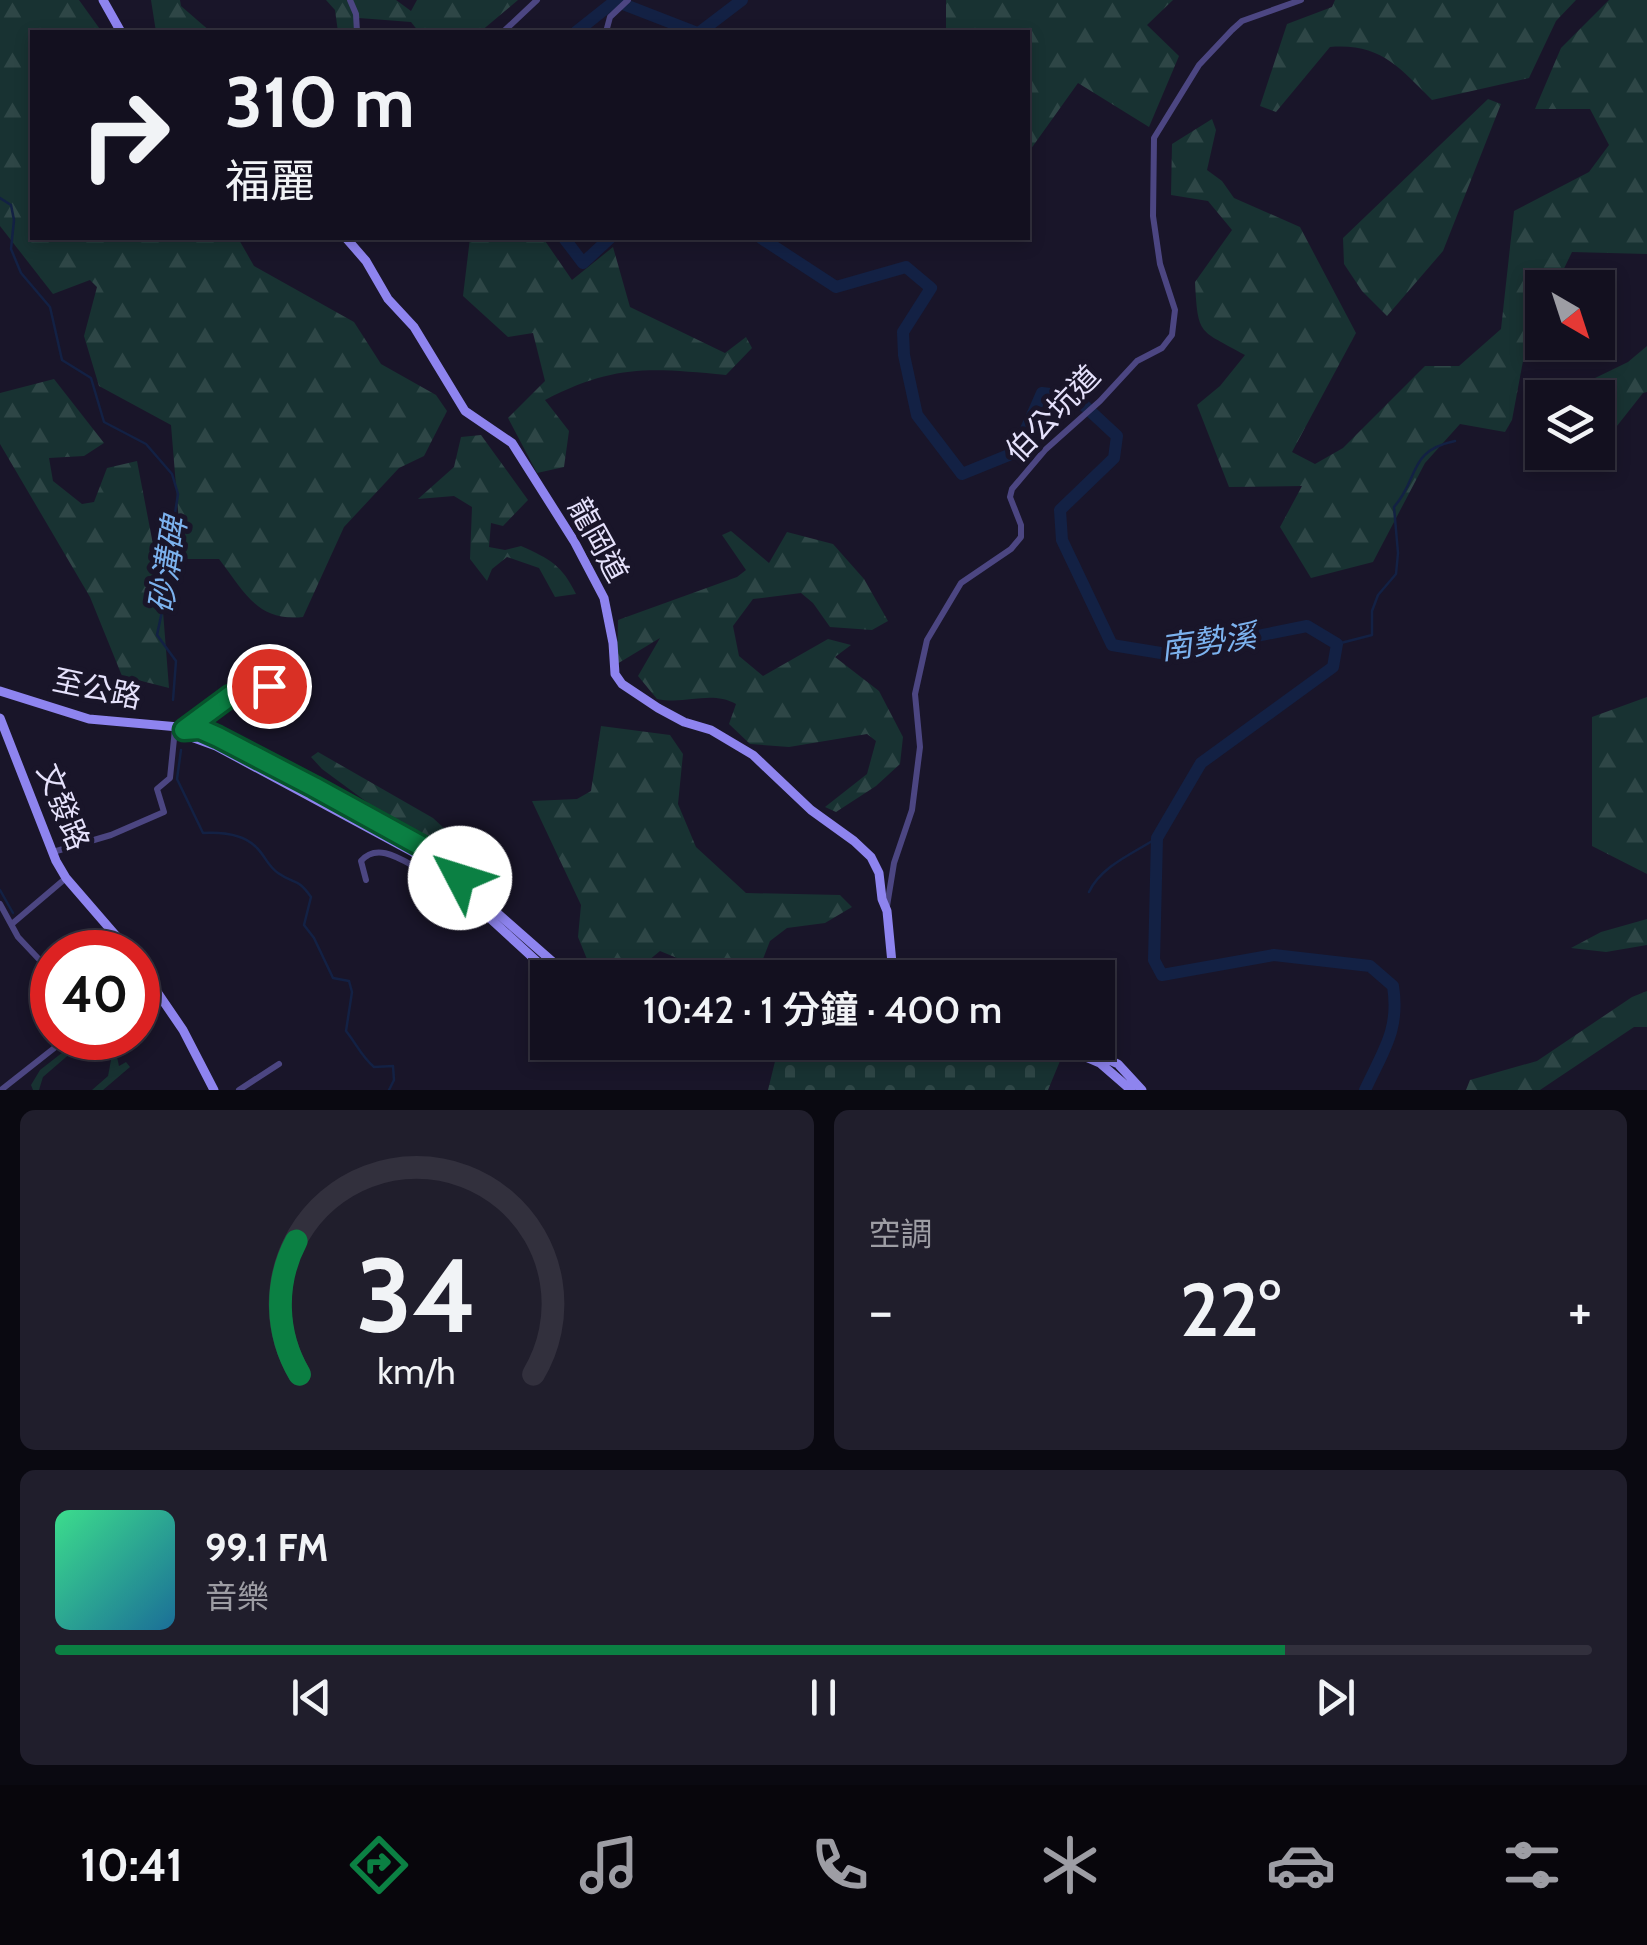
<!DOCTYPE html>
<html lang="zh-TW">
<head>
<meta charset="utf-8">
<style>
  :root { --surface:#13101f; --page:#201e2c; --text:#f1f3f6; --muted:#9d9da4; --line:#32303d; --accent:#0b8043 }
  body { margin:0; font-family:Cabin,"Noto Sans TC",sans-serif; background:var(--page); color:var(--text); height:100vh; display:flex; flex-direction:column; font-size:38px; white-space:nowrap }
  * { box-sizing:border-box; margin:0 }
  p { font-size:32px; color:var(--muted) }
  .icon { flex:none; width:55px; height:55px; fill:none; stroke:currentColor; stroke-width:2; stroke-linecap:round; stroke-linejoin:round }
  .map { position:relative; height:1090px; overflow:hidden }
  .side { display:flex; flex-direction:column; gap:20px; padding:20px; background:#0a0911; flex:1 }
  .side>* { flex:none }
  .banner { position:absolute; left:30px; top:30px; width:1000px; height:210px; border-radius:0px; box-shadow:0 5px 15px #0003,0 0 0 2px var(--line); background:#13101f; color:var(--text); overflow:hidden }
  .needle { width:65px; rotate:141deg }
  .buttons { position:absolute; left:1525px; top:270px; display:grid; gap:20px }
  .buttons a { display:grid; place-items:center; width:90px; height:90px; border-radius:0px; background:var(--surface); box-shadow:0 5px 15px #0003,0 0 0 2px var(--line); font-size:50px }
  .speed { position:absolute; left:30px; top:930px; display:flex; gap:20px; font-size:50px; font-weight:700; text-align:center }
  .speed>* { display:grid; place-content:center; width:130px; height:130px; border-radius:50%; background:var(--surface); box-shadow:0 5px 15px #0003,0 0 0 2px var(--line); line-height:1 }
  .speed .limit { border:15px solid #d22; background:#fff; color:#111 }
  .pin { position:absolute; display:grid; place-items:center; width:85px; height:85px; color:#fff; margin:-42px; border:5px solid #fff; border-radius:50%; box-shadow:0 2px 10px #0007 }
  .me { position:absolute; width:110px; margin:-55px; rotate:310deg; stroke-linejoin:round; filter:drop-shadow(0 0 8px #0008) }
  .turn { display:flex; align-items:center; gap:35px; height:210px; padding:0 30px; font-size:45px }
  .turn .icon { width:130px; height:130px; stroke-width:2.5 }
  .turn b { display:block; font-size:70px; line-height:85px }
  .big { font-size:75px; font-weight:600; line-height:1.1 }
  .side .tile { flex:1; display:flex; flex-direction:column; justify-content:center; gap:15px; min-width:0; padding:0 35px; border-radius:15px; background:var(--page) }
  .side .dial { align-items:center; gap:0 }
  .dial svg { height:260px; overflow:visible; fill:none; stroke:var(--line); stroke-width:7; stroke-linecap:round; text-anchor:middle }
  .dial text { fill:var(--text); stroke:none }
  .song { display:flex; align-items:center; gap:30px }
  .cover { width:120px; height:120px; border-radius:15px; background:linear-gradient(135deg,hsl(150 70% 55%),hsl(200 70% 35%)) }
  .played { height:10px; border-radius:5px; background:linear-gradient(90deg,var(--accent) 80%,var(--line) 80%) }
  .keys { display:flex; justify-content:space-around; direction:ltr }
  .heat { display:flex; justify-content:space-between; align-items:center; font-size:55px; direction:ltr }
  .side .tiles { flex:1; display:grid; gap:20px; grid-template-columns:1fr 1fr }
  .tile:last-child { grid-column:span 2 }
  .trip { position:absolute; left:530px; top:960px; width:585px; height:100px; border-radius:0px; background:var(--surface); box-shadow:0 5px 15px #0003,0 0 0 2px var(--line); font-weight:600; line-height:100px; text-align:center }
  .tab-bar { display:flex; height:160px; justify-content:space-around; align-items:center; background:#08060c; color:var(--muted) }
  .tab-bar .icon { width:70px; height:70px }
  .tab-bar .on { color:var(--accent) }
  .tab-bar b { font-size:45px; color:var(--text) }
  .map>svg:first-child { display:block }
  .forest { fill:url(#forest-firs) }
  .cemetery { fill:url(#cemetery-stones) }
  .pitch { fill:#183232 }
  .lines { fill:none; stroke-linecap:round; stroke-linejoin:round }
  .stream { stroke:#132144; stroke-width:2.5 }
  .river { stroke:#132144; stroke-width:12 }
  .street { stroke:#4c4682; stroke-width:6 }
  .secondary { stroke:#8e84ef; stroke-width:9 }
  .route-casing { stroke:#07532c; stroke-width:25 }
  .route { stroke:#0b8043; stroke-width:18 }
  .labels { text-anchor:middle; stroke-width:10; stroke-linejoin:round; paint-order:stroke }
  .street-label { font-size:30px; fill:#e5e1fb; stroke:#191529 }
  .water-label { font-size:32px; font-style:italic; fill:#7cb2ee; stroke:#191529 }
</style>
</head>
<body>
<div class="map">
<svg width="1647" height="1090" viewBox="0 0 1647 1090">
  <defs>
    <pattern id="forest-firs" width="22" height="20" patternUnits="userSpaceOnUse" patternTransform="scale(2.5)"><rect width="22" height="20" fill="#183232"/><path d="M5 1l3.5 6h-7zM16 11l3.5 6h-7z" fill="#2e4646"/></pattern>
    <pattern id="cemetery-stones" width="16" height="16" patternUnits="userSpaceOnUse" patternTransform="scale(2.5)"><rect width="16" height="16" fill="#183232"/><path d="M2 7V4a2 2 0 0 1 4 0v3zM10 15v-3a2 2 0 0 1 4 0v3z" fill="#2e4646"/></pattern>
  </defs>
  <rect width="100%" height="100%" fill="#191529"/>
  <!-- forest -->
  <path class="forest" d="M0,0h79l23,32h-70v206h206l16,28 100,56 27,42 55,31 11,16 -23,45 -25,12 -55,59 -41,90c-46,5 -59,-26 -84,-58h-37l-11,-134 -72,-39 -15,-50 13,-49 -7,-7 -37,14 -53,-68z
    M151,0h29l1,6 30,26h-55z
    M326,0h70l15,11 6,-11h101l-38,32h-61l-8,-10 -52,-4 -1,14h-20l-3,-22z
    M946,0h227l-26,25 32,31 -30,71 -71,-44 -50,70v-121h-82z
    M1335,0h241l-20,21 -27,57 -97,22c-33,-33 -52,-57 -102,-53l-54,65 -16,-6 27,-82 45,-17z
    M1609,0h38v254l-75,-2 -17,35 -13,1v24l-16,33 -14,75 -7,12 -45,-8 -35,39 -52,99 -62,16 -31,-51 22,-41 -73,1 -32,-82 23,-19 25,-31c-46,-26 -47,-18 -50,-73l37,-52 -24,-29 -37,-6 1,-51 40,-25 4,11 -9,40 15,11 12,17 66,29 56,106 -64,119 23,12 28,-16 82,-82h34l42,-37 13,-118 75,-39 20,-27 -19,-36h-55l26,-61z
    M1488,99l13,5 -58,147 -56,65 -25,-25 -18,-27 -1,-26z
    M470,238h73l29,42 41,-33 17,60 95,46 21,-16 6,11 -26,27c-76,-7 -111,-11 -181,25l24,31 -5,36 -27,6 -29,-55 37,-37 -12,-48 -25,4 -45,-41z
    M1647,346v46l-4,1 -45,57v-52l-42,-1 72,-35z
    M54,379l50,64 -20,13 -35,2 4,23 29,23 12,-2 13,-34 30,-7 24,125 8,102 -47,-12 -32,-79 -90,-153v-51z
    M481,435l47,65 -25,26 -12,-3 -2,24 16,3 16,-4c29,13 41,19 55,48l-21,3 -16,-29 -32,-11 -15,12 -5,12 -17,-22 2,-52 -18,-11 -36,3 36,-32 7,-30z
    M731,531l38,32 18,-31 46,12 31,35 24,42 -16,9 -42,-3 -17,-24 -12,-10 -48,6 -20,27 6,30 24,20 65,-37 23,6 -16,12 44,34 24,46 -3,27 -24,22 -40,26 -11,-5 42,-33 9,-33 -9,-7 -78,13 -39,-3 -21,-20 7,-20c-26,-14 -49,1 -79,-5l-19,-23 22,-38 -43,26 1,-44 119,-43 9,-7 -24,-35z
    M1647,697v177l-55,-28v-129z
    M601,726l69,9 13,19 -5,50 18,43 50,46 94,2 12,12 -27,16 -38,5 -17,13 -14,36h-33l-63,-26 -29,24 -38,-1 -15,-37 3,-32 -49,-104 45,-2 14,-8z
    M318,752l115,66 39,36 -9,19 -141,-104 -11,-12z
    M1647,919v26l-41,7 -35,-4 30,-16z
    M1647,991v36h-13l-94,63h-74l4,-10 67,-19 95,-64z"/>
  <!-- cemetery -->
  <path class="cemetery" d="M791,1043h159l15,9 60,-4 35,13 -12,29h-280l11,-45z"/>
  <!-- pitch -->
  <path class="pitch" d="M81,1038h23l12,14 3,14 7,-4 4,5 -27,23h-11l16,-14 3,-16 -11,-14 -20,-1 -37,32 -4,13h-6l-2,-5 9,-15z"/>
  <g class="lines">
    <!-- stream -->
    <path class="stream" d="M0,198l11,7 3,15 -3,29 10,24 29,34 12,53 29,18 13,44 42,22 26,30 6,20 -5,32 -3,48 -13,61 19,26 -3,39
      M1337,644l35,-9v-24l6,-16 18,-21 2,-21 -4,-46c26,-29 13,-56 61,-66
      M181,750l-4,29 26,54c18,-1 41,1 54,15 8,8 11,18 21,25 17,12 19,4 33,24l-7,28 10,13 19,40 16,3 3,11 -6,39c10,12 15,25 28,36l19,-1 1,14 -5,10
      M0,890l13,23
      M1089,892c12,-26 45,-39 68,-54"/>
    <!-- river -->
    <path class="river" d="M576,32l39,-31 80,31
      M700,32l42,-32
      M564,238l19,25 27,-25
      M761,238l75,49 70,-20 25,21 -28,44 1,23 13,60 45,59 54,-22 26,-59 33,4 42,39 -3,22 -54,52 2,30 50,105 55,9 140,-28 30,18 -4,23 -132,96 -44,75 -3,122 8,15 112,-20 96,11 23,20c7,44 -10,65 -28,104"/>
    <!-- street -->
    <path class="street" d="M350,0l6,14 1,18
      M503,32l34,-32
      M606,32l4,-15 18,-17
      M187,727l43,-31 39,-11
      M53,852l58,-17 53,-23 -7,-23 13,-11 5,-49
      M366,880l-5,-19c17,-20 42,0 62,10l7,-7
      M0,904l18,33 33,35
      M887,906l7,-43 18,-53 8,-63 -5,-53 12,-54 34,-57 50,-34 10,-12v-12l-11,-28 2,-8 33,-39 55,-49 37,-40 25,-13 10,-13 3,-25 -15,-46 -7,-48 1,-78 45,-73 33,-35 10,-9 59,-21
      M13,923l53,-45
      M1,1090l66,-52
      M239,1090l40,-26"/>
    <!-- secondary -->
    <path class="secondary" d="M103,0l18,32
      M346,238l20,23 22,38 26,28 51,84 47,32 62,98 30,57 9,45 2,31 7,10 36,24 26,14 27,8 42,25 58,55 43,31 17,16 8,16 3,26 5,12 5,52 -8,15
      M0,691l89,28 112,10 24,11 196,106 150,132
      M0,718l56,143 10,17 64,74
      M184,730l10,8 22,8 197,106 22,16 120,110
      M138,964l45,66 31,60
      M1051,1042l49,21 31,27
      M1070,1042l48,22 24,26"/>
  </g>
  <g class="lines">
    <!-- route casing -->
    <g class="route-casing">
      <path id="route" d="M269,686l-39,10 -46,34 16,-1 18,8 96,50 107,59 39,32"/>
    </g>
    <!-- route -->
    <use href="#route" class="route"/>
  </g>
  <g class="labels">
    <!-- street labels -->
    <g class="street-label">
      <text transform="translate(1053 414) rotate(-46)" y="10">伯公坑道</text>
      <text transform="translate(598 540) rotate(61)" y="10">龍岡道</text>
      <text transform="translate(97 689) rotate(12)" y="10">至公路</text>
      <text transform="translate(63 807) rotate(68)" y="10">文發路</text>
    </g>
    <!-- water labels -->
    <g class="water-label">
      <text transform="translate(168 565) rotate(-81)" y="11">砂溝碑</text>
      <text transform="translate(1208 642) rotate(-8)" y="11">南勢溪</text>
    </g>
  </g>
</svg>
<div class="buttons">
<a><svg class="needle" viewBox="-14 -14 28 28"><path d="M0-13l5 13h-10z" fill="#e53935"/><path d="M0 13l5-13h-10z" fill="#9d9da4"/></svg></a>
<a><svg class="icon" aria-label="layers" viewBox="0 0 24 24"><path d="M12 4l9 5-9 5-9-5zM3 14l9 5 9-5"/></svg></a>
</div>
<div class="speed"><div class="limit">40</div></div>
<div class="pin" style="left:269px;top:686px;background:#d93025"><svg class="icon" aria-label="arrive" viewBox="0 0 24 24"><path d="M6 21V4h12l-3 4 3 4H6"/></svg></div>
<svg class="me" style="left:460px;top:878px" viewBox="-20 -20 40 40"><circle r="19" fill="#fff"/><path d="M0-13L10 11 0 6-10 11z" fill="#0b8043"/></svg>
<div class="trip">10:42 · 1 分鐘 · 400 m</div>
<div class="banner">
<div class="turn"><svg class="icon" aria-label="right" viewBox="0 0 24 24"><path d="M7 20v-9h11M14 6l5 5-5 5"/></svg><div><b>310 m</b>福麗</div></div>
</div>
</div>
<section class="side">
<div class="tiles">
<div class="tile dial"><svg viewBox="0 0 100 80">
<path d="M14 69A42 42 0 1 1 86 69"/>
<path d="M14 69A42 42 0 0 1 13 28" stroke="#0b8043"/>
<text x="50" y="56" font-size="32" font-weight="700">34</text>
<text x="50" y="72" font-size="11">km/h</text>
</svg></div>
<div class="tile"><p>空調</p>
<div class="heat"><a>−</a><b class="big">22°</b><a>+</a></div>
</div>
<div class="tile">
<div class="song"><i class="cover"></i><div><b>99.1 FM</b><p>音樂</p></div></div>
<div class="played"></div>
<div class="keys"><svg class="icon" aria-label="previous" viewBox="0 0 24 24"><path d="M18 5L8 12l10 7zM5 5v14"/></svg><svg class="icon" aria-label="pause" viewBox="0 0 24 24"><path d="M8 5v14M16 5v14"/></svg><svg class="icon" aria-label="next" viewBox="0 0 24 24"><path d="M6 5l10 7-10 7zM19 5v14"/></svg></div>
</div>
</div>
</section>
<nav class="tab-bar">
<b>10:41</b>
<svg class="icon on" aria-label="directions" viewBox="0 0 24 24"><path d="M12 3l9 9-9 9-9-9zM9 14v-3h6M13 9l2 2-2 2"/></svg>
<svg class="icon" aria-label="music" viewBox="0 0 24 24"><path d="M9 18V5l10-2v13"/><circle cx="6" cy="18" r="3"/><circle cx="16" cy="16" r="3"/></svg>
<svg class="icon" aria-label="phone" viewBox="0 0 24 24"><path d="M5 4h4l2 5-3 2q2 4 5 5l2-3 5 2v4C11 20 4 13 5 4z"/></svg>
<svg class="icon" aria-label="climate" viewBox="0 0 24 24"><path d="M12 3v18M4 7l16 10M4 17L20 7"/></svg>
<svg class="icon" aria-label="car" viewBox="0 0 24 24"><path d="M5 17H2v-5l4-1 3-4h7l3 4 3 1v5h-3M9 17h6M6 11h13"/><circle cx="7" cy="17" r="2"/><circle cx="17" cy="17" r="2"/></svg>
<svg class="icon" aria-label="filters" viewBox="0 0 24 24"><path d="M4 7h16M4 17h16"/><circle cx="9" cy="7" r="2"/><circle cx="15" cy="17" r="2"/></svg>
</nav>
</body>
</html>
